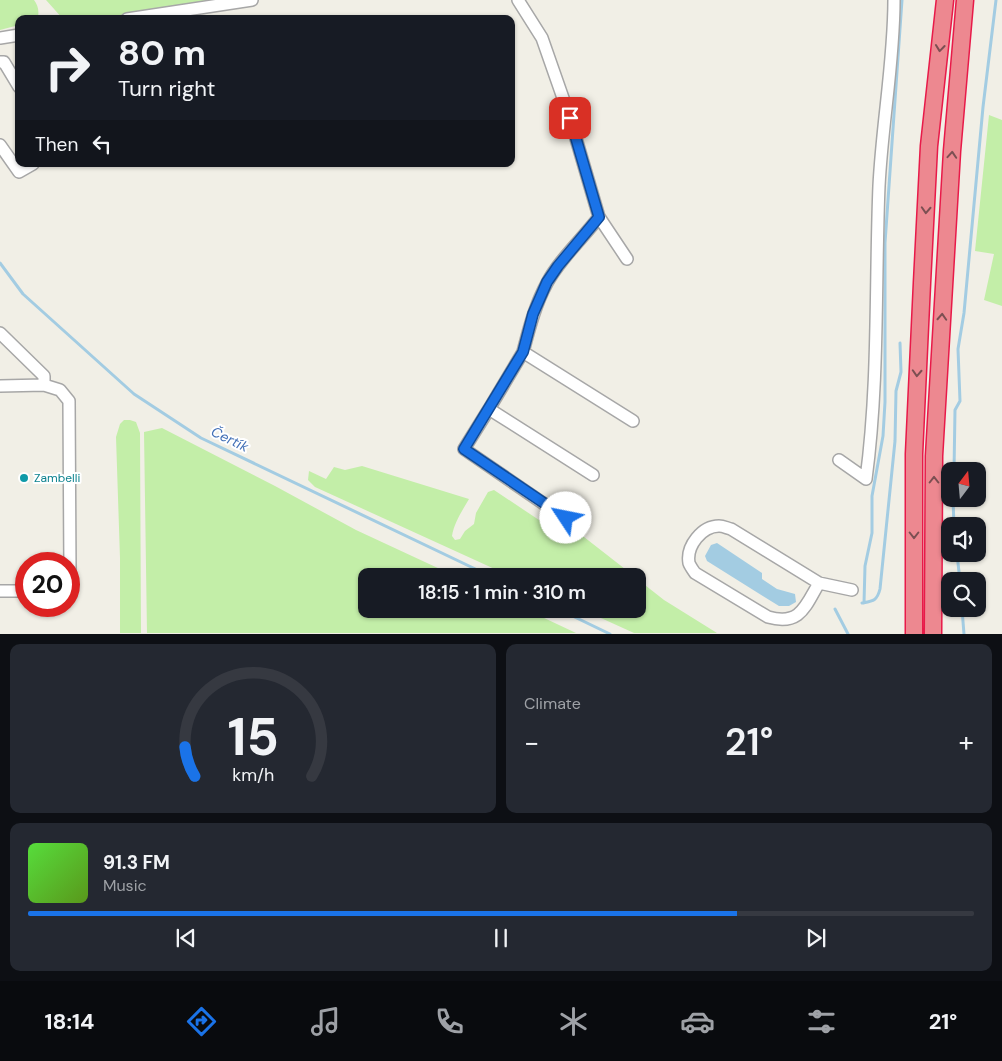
<!DOCTYPE html>
<html lang="en">
<head>
<meta charset="utf-8">
<style>
  :root { --surface:#171b24; --page:#242831; --text:#f1f3f6; --muted:#9ea1a6; --line:#363941; --accent:#1a73e8 }
  body { margin:0; font-family:"DM Sans",sans-serif; background:var(--page); color:var(--text); height:100vh; display:flex; flex-direction:column; font-size:19px; white-space:nowrap }
  * { box-sizing:border-box; margin:0 }
  p { font-size:16px; color:var(--muted) }
  .icon { flex:none; width:28px; height:28px; fill:none; stroke:currentColor; stroke-width:2; stroke-linecap:round; stroke-linejoin:round }
  .map { position:relative; height:634px; overflow:hidden }
  .details { display:flex; flex-direction:column; gap:10px; padding:10px; background:#0d0f14; flex:1 }
  .details>* { flex:none }
  .top-card { position:absolute; left:15px; top:15px; width:500px; height:152px; border-radius:10px; box-shadow:0 1px 4px #0004; background:#171b24; color:var(--text); overflow:hidden }
  .needle { width:32px; rotate:16deg }
  .fabs { position:absolute; left:941px; top:462px; display:grid; gap:10px }
  .fabs a { display:grid; place-items:center; width:45px; height:45px; border-radius:10px; background:var(--surface); box-shadow:0 1px 4px #0004; font-size:25px }
  .speed { position:absolute; left:15px; top:552px; display:flex; gap:10px; font-size:25px; font-weight:700; text-align:center }
  .speed>* { display:grid; place-content:center; width:65px; height:65px; border-radius:50%; background:var(--surface); box-shadow:0 1px 4px #0004; line-height:1 }
  .speed .limit { border:8px solid #d22; background:#fff; color:#111 }
  .pin { position:absolute; display:grid; place-items:center; width:42px; height:42px; color:#fff; margin:-21px; border-radius:10px; box-shadow:0 2px 8px #0006 }
  .me { position:absolute; width:55px; margin:-28px; rotate:304deg; stroke-linejoin:round; filter:drop-shadow(0 0 4px #0008) }
  .turn { display:flex; align-items:center; gap:18px; height:105px; padding:0 20px; font-size:22px }
  .turn .icon { width:65px; height:65px; stroke-width:2.5 }
  .turn b { display:block; font-size:35px; line-height:42px }
  .then { display:flex; align-items:center; height:48px; padding:0 20px; background:#0003; gap:10px; font-size:19px }
  .big { font-size:38px; font-weight:600; line-height:1.1 }
  .details .card { flex:1; display:flex; flex-direction:column; justify-content:center; gap:8px; min-width:0; padding:0 18px; border-radius:10px; background:var(--page) }
  .details .dial { align-items:center; gap:0 }
  .dial svg { height:130px; overflow:visible; fill:none; stroke:var(--line); stroke-width:7; stroke-linecap:round; text-anchor:middle }
  .dial text { fill:var(--text); stroke:none }
  .song { display:flex; align-items:center; gap:15px }
  .cover { width:60px; height:60px; border-radius:8px; background:linear-gradient(135deg,hsl(110 70% 55%),hsl(90 70% 35%)) }
  .played { height:5px; border-radius:2px; background:linear-gradient(90deg,var(--accent) 75%,var(--line) 75%) }
  .keys { display:flex; justify-content:space-around; direction:ltr }
  .heat { display:flex; justify-content:space-between; align-items:center; font-size:28px; direction:ltr }
  .details .tiles { flex:1; display:grid; gap:10px; grid-template-columns:1fr 1fr }
  .card:last-child { grid-column:span 2 }
  .trip { position:absolute; left:358px; top:568px; width:288px; height:50px; border-radius:10px; background:var(--surface); box-shadow:0 1px 4px #0004; font-weight:600; line-height:50px; text-align:center }
  .tabs { display:flex; height:80px; justify-content:space-around; align-items:center; background:#090b0e; color:var(--muted) }
  .tabs .icon { width:35px; height:35px }
  .tabs .on { color:var(--accent) }
  .tabs b { font-size:22px; color:var(--text) }
  .map>svg:first-child { display:block }
  .grass { fill:#c3eea8 }
  .water { fill:#a3cce2 }
  .lines { fill:none; stroke-linecap:round; stroke-linejoin:round }
  .stream { stroke:#a3cce2; stroke-width:3 }
  .minor-casing { stroke:#a7a7a7; stroke-width:14 }
  .highway-casing { stroke:#e81a49; stroke-width:19 }
  .minor { stroke:#fff; stroke-width:11 }
  .highway { stroke:#ed8890; stroke-width:16 }
  .oneway { stroke:#7c4f52 }
  .route-casing { stroke:#114b97; stroke-width:12 }
  .route { stroke:#1a73e8; stroke-width:9 }
  .culture-dot { fill:#0f9aa8; stroke:#fff; stroke-width:2 }
  .labels { text-anchor:middle; stroke-width:4; stroke-linejoin:round; paint-order:stroke }
  .culture-label { font-size:12px; fill:#0d838f; stroke:#fff; text-anchor:start }
  .water-label { font-size:14px; font-style:italic; fill:#4471b7; stroke:#fff }
</style>
</head>
<body>
<div class="map">
<svg width="1002" height="634" viewBox="0 0 1002 634">
  <rect width="100%" height="100%" fill="#f1efe6"/>
  <!-- grass -->
  <path class="grass" d="M0,0h34c4,5 6,13 3,19h-18v6l-19,5z
    M46,0h171l-122,19h-32z
    M989,115l13,5v186l-18,-6 10,-46 -19,-3z
    M124,420h6l6,2 4,11 1,200h-21v-75l-4,-121 4,-13z
    M162,428l113,58 81,44 99,46h-89v33h159l51,24h-429l-3,-201z
    M362,466l107,33c-7,12 -15,24 -17,37l3,4 5,-1 5,-8 9,-7 2,-11 12,-21 6,-2 75,50 7,-4 8,1 50,39h-124l-195,-89 -7,-7 1,-9 17,8 8,-12 11,3z
    M636,578l28,22 53,33h-83l-53,-24h55z"/>
  <!-- water -->
  <path class="water" d="M717,543l45,30v6l15,10 18,5 1,8 -7,4h-10l-72,-45 -2,-5 6,-11z"/>
  <g class="lines">
    <!-- stream -->
    <path class="stream" d="M0,263l23,31 111,100 67,44 289,138
      M954,471l1,-61 5,-9 -2,-52 6,-36 19,-206 13,-107
      M953,499l1,27
      M957,554l3,27
      M862,603c11,-2 15,-2 18,-14l15,-148 1,-50 5,-19 -1,-29
      M864,603l1,-37 7,-33v-37l11,-60 2,-34v-159l17,-243
      M558,609l52,25
      M835,609l13,25
      M962,609l2,25"/>
    <!-- minor casing -->
    <g class="minor-casing">
      <path id="minor" d="M518,0l24,38 28,80 29,99 28,42
        M127,19l125,-19
        M0,38l19,-3
        M0,62h4l15,25
        M0,145l19,27 14,-8
        M0,333l44,43v9
        M523,352c6,-23 12,-47 24,-69 12,-23 36,-45 52,-66
        M0,386l44,-1 16,5 9,11 1,171 -1,9
        M489,409l-25,40 102,70
        M839,460l27,19c13,-97 9,-195 13,-293 3,-62 15,-124 15,-186
        M593,475l-104,-66 34,-57 110,69
        M819,583c-14,24 -19,43 -51,34l-73,-44c-2,-3 -5,-7 -6,-10 -3,-17 13,-37 30,-37 4,0 8,2 12,3l88,54 33,7
        M0,591h26"/>
    </g>
    <!-- highway casing -->
    <g class="highway-casing">
      <path id="highway" d="M914,634v-180l8,-171 7,-137 16,-146
        M933,634l1,-178 18,-305 13,-151"/>
    </g>
    <!-- minor -->
    <use href="#minor" class="minor"/>
    <!-- highway -->
    <use href="#highway" class="highway"/>
  </g>
  <!-- one-way arrows -->
  <defs><path id="oneway-chevron" d="M-2-3.5L2.5 0L-2 3.5" fill="none" stroke-width="1.6" stroke-linecap="round" stroke-linejoin="round" transform="scale(1.25)"/></defs>
  <g class="oneway">
    <use href="#oneway-chevron" transform="translate(940 48) rotate(96)"/>
    <use href="#oneway-chevron" transform="translate(952 155) rotate(-86)"/>
    <use href="#oneway-chevron" transform="translate(926 210) rotate(93)"/>
    <use href="#oneway-chevron" transform="translate(942 317) rotate(-87)"/>
    <use href="#oneway-chevron" transform="translate(917 373) rotate(93)"/>
    <use href="#oneway-chevron" transform="translate(934 480) rotate(-90)"/>
    <use href="#oneway-chevron" transform="translate(914 535) rotate(90)"/>
  </g>
  <g class="lines">
    <!-- route casing -->
    <g class="route-casing">
      <path id="route" d="M566,518l-102,-69 59,-97 10,-38 14,-32 11,-16 41,-49 -29,-99"/>
    </g>
    <!-- route -->
    <use href="#route" class="route"/>
  </g>
  <!-- markers -->
  <circle class="culture-dot" cx="24" cy="478" r="5"/>
  <g class="labels">
    <!-- culture labels -->
    <g class="culture-label">
      <text x="34" y="482">Zambelli</text>
    </g>
    <!-- water labels -->
    <g class="water-label">
      <text transform="translate(230 439) rotate(26)" y="5">Čertík</text>
    </g>
  </g>
</svg>
<div class="fabs">
<a><svg class="needle" viewBox="-14 -14 28 28"><path d="M0-13l5 13h-10z" fill="#e53935"/><path d="M0 13l5-13h-10z" fill="#9ea1a6"/></svg></a>
<a><svg class="icon" aria-label="sound" viewBox="0 0 24 24"><path d="M4 9h4l5-4v14l-5-4H4zM17 9q2 3 0 6"/></svg></a>
<a><svg class="icon" aria-label="search" viewBox="0 0 24 24"><circle cx="10" cy="10" r="6"/><path d="M15 15l6 6"/></svg></a>
</div>
<div class="speed"><div class="limit">20</div></div>
<div class="pin" style="left:570px;top:118px;background:#d93025"><svg class="icon" aria-label="arrive" viewBox="0 0 24 24"><path d="M6 21V4h12l-3 4 3 4H6"/></svg></div>
<svg class="me" style="left:566px;top:518px" viewBox="-20 -20 40 40"><circle r="19" fill="#fff"/><path d="M0-13L10 11 0 6-10 11z" fill="#1a73e8"/></svg>
<div class="trip">18:15 · 1 min · 310 m</div>
<div class="top-card">
<div class="turn"><svg class="icon" aria-label="right" viewBox="0 0 24 24"><path d="M7 20v-9h11M14 6l5 5-5 5"/></svg><div><b>80 m</b>Turn right</div></div>
<div class="then">Then<svg class="icon" aria-label="left" viewBox="0 0 24 24"><path d="M17 20v-9H6M10 6l-5 5 5 5"/></svg></div>
</div>
</div>
<section class="details">
<div class="tiles">
<div class="card dial"><svg viewBox="0 0 100 80">
<path d="M14 69A42 42 0 1 1 86 69"/>
<path d="M14 69A42 42 0 0 1 8 51" stroke="#1a73e8"/>
<text x="50" y="56" font-size="32" font-weight="700">15</text>
<text x="50" y="72" font-size="11">km/h</text>
</svg></div>
<div class="card"><p>Climate</p>
<div class="heat"><a>−</a><b class="big">21°</b><a>+</a></div>
</div>
<div class="card">
<div class="song"><i class="cover"></i><div><b>91.3 FM</b><p>Music</p></div></div>
<div class="played"></div>
<div class="keys"><svg class="icon" aria-label="previous" viewBox="0 0 24 24"><path d="M18 5L8 12l10 7zM5 5v14"/></svg><svg class="icon" aria-label="pause" viewBox="0 0 24 24"><path d="M8 5v14M16 5v14"/></svg><svg class="icon" aria-label="next" viewBox="0 0 24 24"><path d="M6 5l10 7-10 7zM19 5v14"/></svg></div>
</div>
</div>
</section>
<nav class="tabs">
<b>18:14</b>
<svg class="icon on" aria-label="directions" viewBox="0 0 24 24"><path d="M12 3l9 9-9 9-9-9zM9 14v-3h6M13 9l2 2-2 2"/></svg>
<svg class="icon" aria-label="music" viewBox="0 0 24 24"><path d="M9 18V5l10-2v13"/><circle cx="6" cy="18" r="3"/><circle cx="16" cy="16" r="3"/></svg>
<svg class="icon" aria-label="phone" viewBox="0 0 24 24"><path d="M5 4h4l2 5-3 2q2 4 5 5l2-3 5 2v4C11 20 4 13 5 4z"/></svg>
<svg class="icon" aria-label="climate" viewBox="0 0 24 24"><path d="M12 3v18M4 7l16 10M4 17L20 7"/></svg>
<svg class="icon" aria-label="car" viewBox="0 0 24 24"><path d="M5 17H2v-5l4-1 3-4h7l3 4 3 1v5h-3M9 17h6M6 11h13"/><circle cx="7" cy="17" r="2"/><circle cx="17" cy="17" r="2"/></svg>
<svg class="icon" aria-label="filters" viewBox="0 0 24 24"><path d="M4 7h16M4 17h16"/><circle cx="9" cy="7" r="2"/><circle cx="15" cy="17" r="2"/></svg>
<b>21°</b>
</nav>
</body>
</html>
